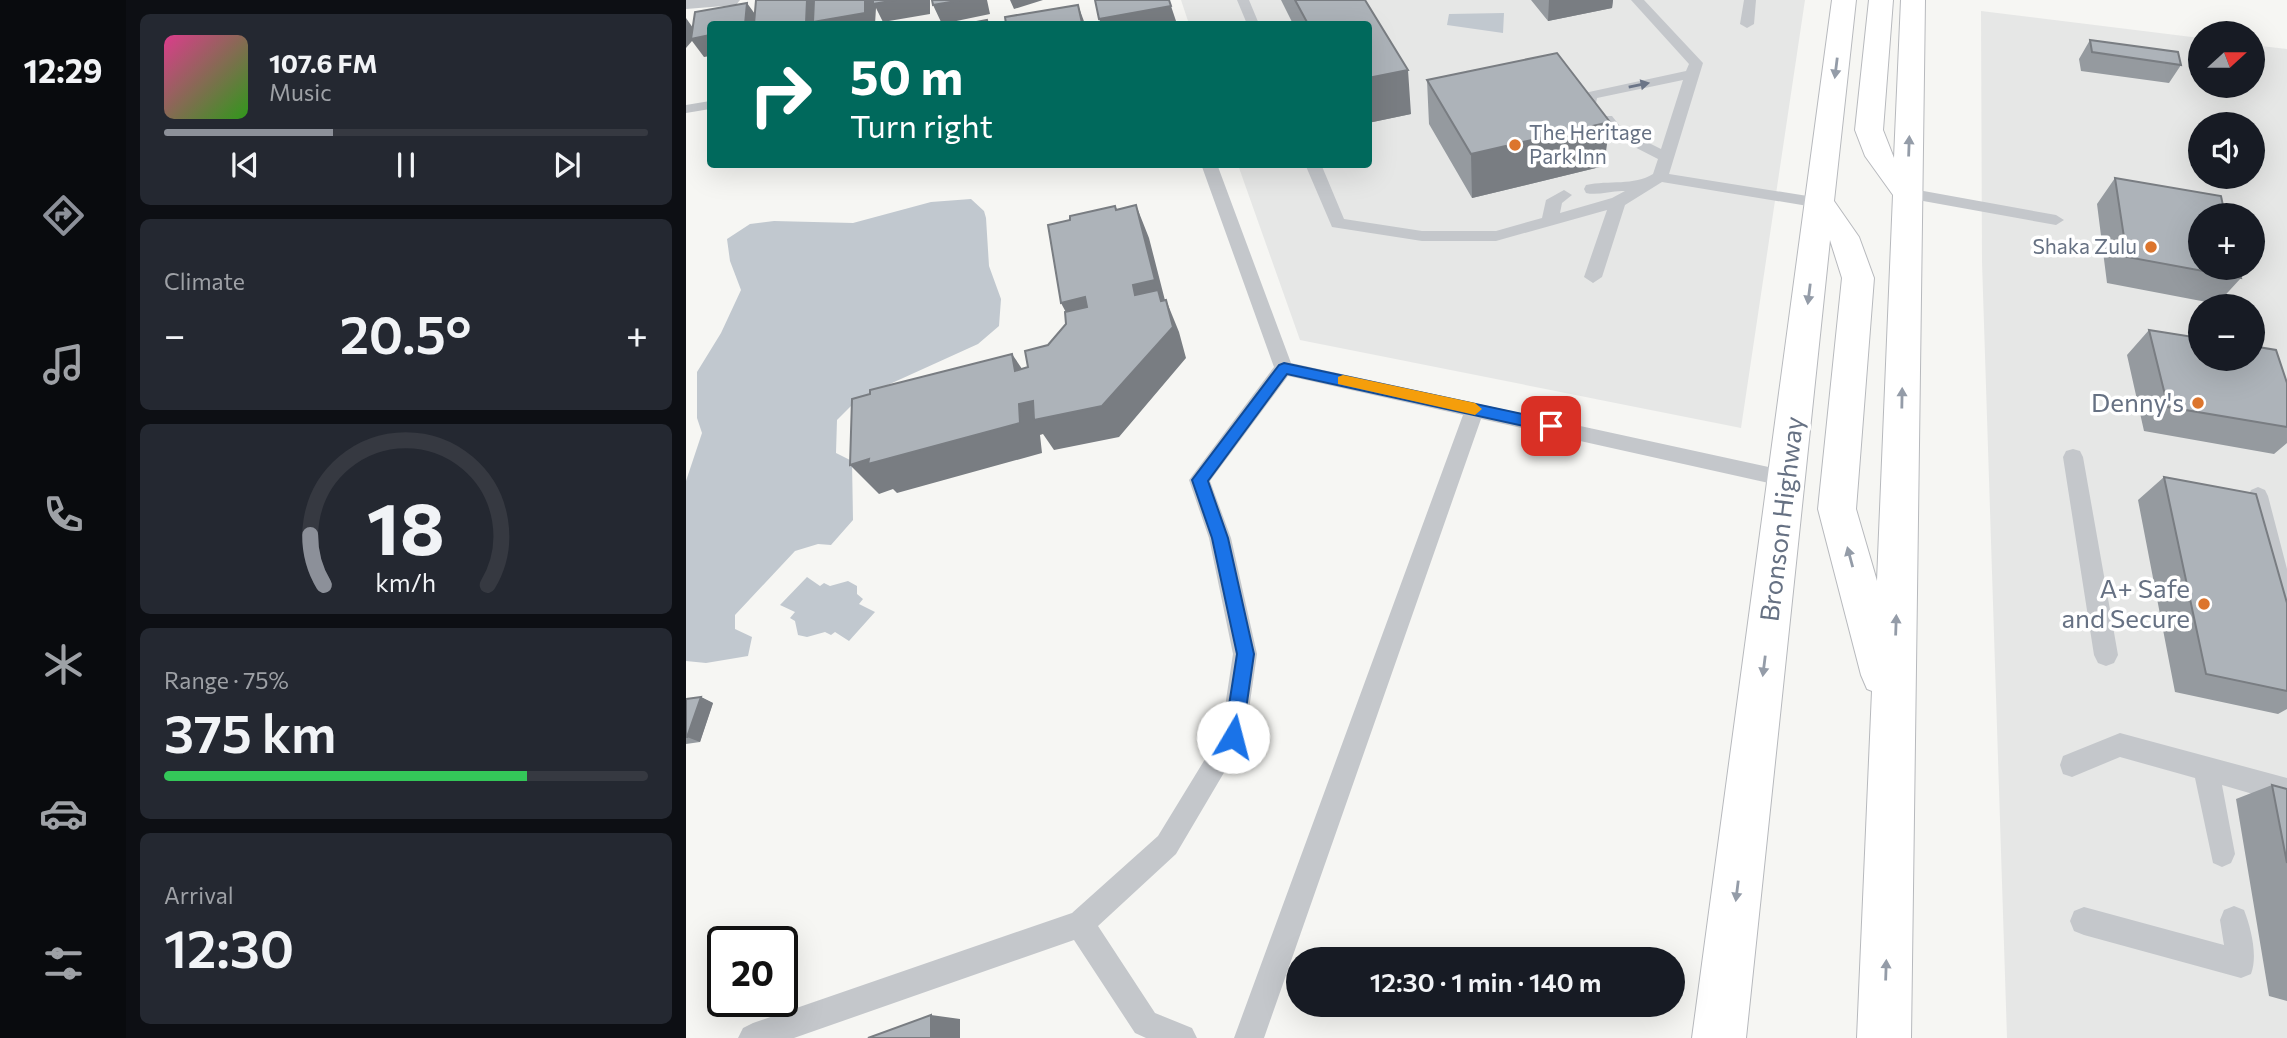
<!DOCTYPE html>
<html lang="en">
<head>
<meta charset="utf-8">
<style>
  :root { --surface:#171b24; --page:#242831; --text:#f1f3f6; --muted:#9ea1a6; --line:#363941; --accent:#8c9099 }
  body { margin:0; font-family:Commissioner,sans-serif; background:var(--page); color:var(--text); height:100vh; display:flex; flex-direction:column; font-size:26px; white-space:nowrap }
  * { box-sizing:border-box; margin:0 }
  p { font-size:23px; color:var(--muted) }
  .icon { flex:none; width:38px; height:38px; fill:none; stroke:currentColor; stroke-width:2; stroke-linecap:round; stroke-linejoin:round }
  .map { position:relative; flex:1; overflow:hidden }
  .details { display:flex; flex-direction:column; gap:14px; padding:14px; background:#0d0f14; width:560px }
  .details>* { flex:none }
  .banner { position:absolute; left:21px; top:21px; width:665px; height:147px; border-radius:7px; box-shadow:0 7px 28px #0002; background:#00695c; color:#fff; overflow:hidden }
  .needle { width:46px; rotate:69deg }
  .fabs { position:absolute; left:1502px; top:21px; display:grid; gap:14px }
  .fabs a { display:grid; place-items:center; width:77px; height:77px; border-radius:50%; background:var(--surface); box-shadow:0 7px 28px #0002; font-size:35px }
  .speed { position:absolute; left:21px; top:926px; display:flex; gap:14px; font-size:35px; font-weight:700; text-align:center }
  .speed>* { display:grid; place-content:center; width:91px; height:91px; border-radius:50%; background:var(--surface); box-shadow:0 7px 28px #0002; line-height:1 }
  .speed .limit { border:4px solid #111; border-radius:10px; background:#fff; color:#111 }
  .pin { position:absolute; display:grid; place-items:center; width:60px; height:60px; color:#fff; margin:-30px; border-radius:14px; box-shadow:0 4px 10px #0006 }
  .me { position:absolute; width:77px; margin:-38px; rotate:8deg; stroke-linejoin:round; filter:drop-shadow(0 0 5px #0008) }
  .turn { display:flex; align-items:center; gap:24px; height:147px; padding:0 28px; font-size:32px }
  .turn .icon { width:91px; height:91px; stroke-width:2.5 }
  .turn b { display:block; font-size:49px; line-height:60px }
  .big { font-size:52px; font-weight:600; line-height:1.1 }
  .details .widget { flex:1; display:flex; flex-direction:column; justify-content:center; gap:10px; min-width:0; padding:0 24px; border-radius:10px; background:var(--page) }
  .details .dial { align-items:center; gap:0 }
  .dial svg { height:182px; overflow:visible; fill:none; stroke:var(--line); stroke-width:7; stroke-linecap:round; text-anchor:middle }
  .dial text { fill:var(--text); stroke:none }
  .song { display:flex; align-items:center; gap:21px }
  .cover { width:84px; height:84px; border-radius:10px; background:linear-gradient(135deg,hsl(330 70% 55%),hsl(110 70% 35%)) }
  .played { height:7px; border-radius:4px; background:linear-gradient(90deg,var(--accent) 35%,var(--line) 35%) }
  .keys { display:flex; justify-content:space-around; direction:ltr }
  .heat { display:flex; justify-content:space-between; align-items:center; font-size:38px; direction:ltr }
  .charge { height:10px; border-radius:5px; background:linear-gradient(90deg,#34c759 75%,var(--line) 0) }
  .trip { position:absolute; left:600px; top:947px; width:399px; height:70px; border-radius:35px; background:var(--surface); box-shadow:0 7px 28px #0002; font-weight:600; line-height:70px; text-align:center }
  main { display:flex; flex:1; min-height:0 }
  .tab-bar { display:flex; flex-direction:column; width:126px; justify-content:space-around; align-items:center; background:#090b0e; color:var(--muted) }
  .tab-bar .icon { width:49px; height:49px }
  .tab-bar .on { color:var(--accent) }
  .tab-bar b { font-size:32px; color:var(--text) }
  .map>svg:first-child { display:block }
  .built { fill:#e6e7e6; fill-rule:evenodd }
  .water { fill:#c1c8cf }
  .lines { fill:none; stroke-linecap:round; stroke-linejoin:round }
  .trunk-casing { stroke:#b7b9bd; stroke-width:2 }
  .service { fill:#c4c7cb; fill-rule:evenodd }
  .minor { fill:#c4c7cb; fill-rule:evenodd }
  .trunk { fill:#fff; fill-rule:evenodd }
  .wall { fill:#959a9f }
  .shaded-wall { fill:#797d82 }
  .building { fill:#adb3b9; stroke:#797d82; stroke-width:2 }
  .oneway { fill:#949ca8 }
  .oneway2 { fill:#6b7587 }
  .route { fill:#1a73e8; stroke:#114b97; stroke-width:2 }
  .slow { fill:#f59e0b }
  .poi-dot { fill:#dc752d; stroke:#fff; stroke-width:2.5 }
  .labels { text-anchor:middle; stroke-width:7; stroke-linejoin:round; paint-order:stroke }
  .far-poi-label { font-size:21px; fill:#667183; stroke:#fff; text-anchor:start }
  .poi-label { font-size:26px; fill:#667183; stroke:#fff; text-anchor:end }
  .street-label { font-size:26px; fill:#667183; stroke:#fff }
</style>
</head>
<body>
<main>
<nav class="tab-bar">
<b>12:29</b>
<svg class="icon on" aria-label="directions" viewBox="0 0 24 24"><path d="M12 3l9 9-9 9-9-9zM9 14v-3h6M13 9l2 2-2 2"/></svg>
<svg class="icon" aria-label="music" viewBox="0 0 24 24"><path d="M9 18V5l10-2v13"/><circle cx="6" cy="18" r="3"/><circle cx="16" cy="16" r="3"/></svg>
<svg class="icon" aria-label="phone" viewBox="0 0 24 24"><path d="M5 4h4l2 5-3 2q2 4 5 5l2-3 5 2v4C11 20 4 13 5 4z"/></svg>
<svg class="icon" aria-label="climate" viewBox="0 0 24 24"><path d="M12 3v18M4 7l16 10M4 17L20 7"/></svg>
<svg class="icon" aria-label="car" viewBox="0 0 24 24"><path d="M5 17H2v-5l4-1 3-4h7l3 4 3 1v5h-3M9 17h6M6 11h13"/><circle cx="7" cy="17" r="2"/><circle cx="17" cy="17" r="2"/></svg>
<svg class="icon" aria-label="filters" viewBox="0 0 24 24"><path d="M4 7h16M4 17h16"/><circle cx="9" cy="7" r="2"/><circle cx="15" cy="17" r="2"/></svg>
</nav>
<section class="details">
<div class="widget">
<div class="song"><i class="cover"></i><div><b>107.6 FM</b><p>Music</p></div></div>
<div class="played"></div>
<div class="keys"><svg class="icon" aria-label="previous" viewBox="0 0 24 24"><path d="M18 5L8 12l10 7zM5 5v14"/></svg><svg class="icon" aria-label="pause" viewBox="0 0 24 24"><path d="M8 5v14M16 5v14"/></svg><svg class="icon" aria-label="next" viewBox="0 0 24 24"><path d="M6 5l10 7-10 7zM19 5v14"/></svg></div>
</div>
<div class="widget"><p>Climate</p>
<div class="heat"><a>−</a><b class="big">20.5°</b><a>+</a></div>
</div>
<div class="widget dial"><svg viewBox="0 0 100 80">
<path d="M14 69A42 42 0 1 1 86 69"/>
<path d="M14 69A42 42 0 0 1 8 47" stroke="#8c9099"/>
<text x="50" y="56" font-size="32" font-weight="700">18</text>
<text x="50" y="72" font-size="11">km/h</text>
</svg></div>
<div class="widget"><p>Range · 75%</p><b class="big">375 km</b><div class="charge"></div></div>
<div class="widget"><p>Arrival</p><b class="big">12:30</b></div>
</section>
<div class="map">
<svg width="1601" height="1038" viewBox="0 0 1601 1038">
  <rect width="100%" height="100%" fill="#f6f6f3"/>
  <!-- built -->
  <path class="built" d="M495,0h624l-64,428 -441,-88 -62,-175 130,-1v-140h-179z
    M1295,11l219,27v48h52v-41l35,4v989h-280l-25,-776zM1514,124h52v53h-52zM1514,215h52v53h-52zM1514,306h52v53h-52z"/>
  <!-- water -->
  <path class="water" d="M818,13l-1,20 -56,-8 2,-11z
    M285,199l13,12 2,7 3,48 12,33 -2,27 -21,18 -119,54 -22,22 -1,33 16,8 1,59 -22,25 -13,-1 -23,7 -60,64v14l17,8 -4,19 -42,7 -20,-2v-180l16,-48 -5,-15v-46l24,-39 20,-43 -11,-29 -3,-22 23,-15 24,-3 79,2 78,-21z
    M121,577l13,9 4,-3 6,3 18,-5 9,5v8l6,5 -4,5 16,8 -26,29 -14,-9 -4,3 -6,-3 -18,5 -9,-2 -3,-14 -5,-3 5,-6 -15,-7z"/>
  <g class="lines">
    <!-- trunk casing -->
    <g class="trunk-casing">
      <path id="trunk" d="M1146,0h24l-22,201 25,36 15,41 -18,231 21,72 16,-386 -28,-39 -10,-26 14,-130h24l-10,130 11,28 7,-158h24l-14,1038h-54l15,-347 -5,-2 -6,-14 -43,-166 24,-231 -12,-38 -84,798h-54z"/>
    </g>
    <!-- service -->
    <path class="service" d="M551,0h12l10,24h-12z
      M945,0h13l59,63 -34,111 151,24 8,5 -2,4 -6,1 -158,-26 -37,23 -23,72 -9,6 -9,-6 23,-67 -111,31h-74l-90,-14 -27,-63h16l23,55 78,12h74l46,-13 4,-18 18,-10 8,5 -10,8 -2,10 52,-15 13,-7c-13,-1 -27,5 -39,2l-2,-4 2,-4c23,-5 48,1 67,-11l5,-15 -45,-23 -13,-17 2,-3h10l11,14 38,19 22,-69 -86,18 -1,5h-10l-4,-7 7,-4 97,-21 3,-7z
      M1058,0h12l-2,24 -7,4 -7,-4z
      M24,101v8l-24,4v-8z
      M515,164h16l74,199 496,108 7,2 3,6 -3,6 -7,2 -306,-68 -217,619h-30l229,-623 -175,-39 -78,105 21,57 26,116 -12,83 -69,117 -78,72 57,87 37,15 5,10h-51l-11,-5 -61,-93 -280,98h-56l5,-10 10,-5 319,-110 86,-77 63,-103 12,-79 -24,-116 -20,-58 85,-113z
      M1221,188l149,27 8,5 -8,5 -155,-28 -2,-4z
      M1387,449l7,2 3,6 35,198 -4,8 -8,3 -8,-3 -4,-8 -31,-198 3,-6z
      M1572,487l7,3 3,6 19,73v54l-8,-3 -3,-7 -28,-117 3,-6z
      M1434,733l167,45v26l-65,-19 13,69 -4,9 -9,4 -9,-4 -18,-85 -75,-21 -48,20 -9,-3 -3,-9 3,-9z
      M1548,906l10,4c7,18 14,46 7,64l-10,4 -157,-43 -10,-4 -4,-10 4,-10 10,-4 140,38 -4,-25 4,-10z"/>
    <!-- minor -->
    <path class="minor" d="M0,0h54l-4,5 -50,4z"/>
    <!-- trunk -->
    <use href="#trunk" class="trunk"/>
  </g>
  <!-- wall -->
  <path class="wall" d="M595,0h84l46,114 -43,9v-99h-75z
    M845,0h82l-1,8 -64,13z
    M1404,40l91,25 -12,18 -88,-12 -2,-12z
    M741,80l177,86 -132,32 -43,-74z
    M1429,178l126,100 -24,26 -110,-21 -10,-79z
    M1463,330l138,53v60l-13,11 -130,-23 -17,-76z
    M1478,477l123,126v106l-9,5 -103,-22 -37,-192z
    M15,697l12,6 -13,39 -14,2v-45z
    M1586,785l15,4v212l-18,-5 -33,-197z"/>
  <!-- shaded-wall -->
  <path class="shaded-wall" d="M121,0h6l5,8 47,-8h65v14l-47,8 -7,-14 -1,16h-76z
    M276,0h25l3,14 -48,10 -9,-19z
    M324,0h33l-29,9z
    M863,0h64l-1,8 -64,13z
    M61,3l13,18 -1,3h-14z
    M392,5l7,19h-10z
    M485,6l6,18h-76l-2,-5z
    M0,18l12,17h12v21l-6,1 -12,-16 -6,7z
    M722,70l3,44 -43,9v-45z
    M924,122l-6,44 -132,32 -1,-44z
    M450,205l13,33 19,74 -2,-12 13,32 7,26 -67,79 -65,13 -11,-16 -3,1 2,18 -145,40 -4,-4 -14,5 -29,-29 169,-61 116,-109 -2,-10z
    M399,297l16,32 -23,6 -17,-32z
    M326,354l21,31 -18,-14z
    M15,697l12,6 -13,39 -13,-5z
    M245,1015l29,4v19h-29z"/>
  <!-- building -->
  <path class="building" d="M70,0h51l-1,23 -7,1h-45z
    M128,0h51v13l-52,9z
    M187,0h23l-23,4z
    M246,0h30l-29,5z
    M409,0h74l2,6 -72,13z
    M609,0h70l43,70 -40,8v-54h-60z
    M61,3l-2,21h-35v11l-19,4 4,-27z
    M392,5l4,18 -7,1h-69l-1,-7z
    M301,20l1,4h-22z
    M1404,40l88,12 3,13 -89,-13z
    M871,53l53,69 -139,32 -44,-74z
    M1429,178l106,18 4,19h-25v53h38l3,10 -114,-21z
    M450,205l19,75 -22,5 2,10 23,-5 3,11 5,-1 7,27 -71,79 -68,14 -1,-19 -14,3 1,19 -152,41 1,-5 -19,6 2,-66 18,-5v-4l142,-36 3,17 13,-4 -3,-16 23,-6 18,-21 -1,-12 22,-5 -2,-10 -24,6 -13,-78 22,-5v-4l45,-10 1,4z
    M1463,330l51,8v21h52v-13l24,4 11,33v44l-119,-20z
    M1478,477l92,17 31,109v88l-81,-17z
    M15,697l-14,40h-1v-38z
    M1586,785l15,4v74z
    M245,1015v23h-63z"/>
  <!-- one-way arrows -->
  <defs><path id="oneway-solid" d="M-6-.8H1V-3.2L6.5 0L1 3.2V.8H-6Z" transform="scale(1.75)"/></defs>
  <g class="oneway">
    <use href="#oneway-solid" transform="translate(1150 68) rotate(97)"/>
    <use href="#oneway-solid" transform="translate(1223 146) rotate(-88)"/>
    <use href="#oneway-solid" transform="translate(1123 294) rotate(97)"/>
    <use href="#oneway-solid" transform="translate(1216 398) rotate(-89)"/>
    <use href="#oneway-solid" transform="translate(1164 557) rotate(-105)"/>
    <use href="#oneway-solid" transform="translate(1210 625) rotate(-88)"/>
    <use href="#oneway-solid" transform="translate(1078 666) rotate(97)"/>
    <use href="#oneway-solid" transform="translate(1051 891) rotate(97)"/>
    <use href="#oneway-solid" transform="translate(1200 970) rotate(-88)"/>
  </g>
  <use class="oneway2" href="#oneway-solid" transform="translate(953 85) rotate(-11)"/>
  <!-- route -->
  <path class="route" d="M598,363l267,57 7,6 -7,6 -264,-58 -79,107 20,57 26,116 -12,83 -2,6 -7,3 -6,-3 -3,-6 13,-83 -25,-116 -20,-58 87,-115z"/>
  <!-- slow -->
  <path class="slow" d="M657,375l132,28 7,6 -7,6 -137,-31v-7z"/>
  <!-- markers -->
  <g class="poi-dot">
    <circle cx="829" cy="145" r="7"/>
    <circle cx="1465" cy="247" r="7"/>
    <circle cx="1512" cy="403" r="7"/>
    <circle cx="1518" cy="604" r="7"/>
  </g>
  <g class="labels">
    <!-- far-poi labels -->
    <g class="far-poi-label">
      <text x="843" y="140">The Heritage<tspan x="843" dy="24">Park Inn</tspan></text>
      <text x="1451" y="254" text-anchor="end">Shaka Zulu</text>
    </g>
    <!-- poi labels -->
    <g class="poi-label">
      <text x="1498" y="412">Denny's</text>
      <text x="1504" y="598">A+ Safe<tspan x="1504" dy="30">and Secure</tspan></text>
    </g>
    <!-- street labels -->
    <g class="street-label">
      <text transform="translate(1096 519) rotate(-83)" y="9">Bronson Highway</text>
    </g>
  </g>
</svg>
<div class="fabs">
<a><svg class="needle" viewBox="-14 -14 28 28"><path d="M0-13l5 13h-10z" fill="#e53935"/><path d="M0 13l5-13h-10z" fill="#9ea1a6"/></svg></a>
<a><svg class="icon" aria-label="sound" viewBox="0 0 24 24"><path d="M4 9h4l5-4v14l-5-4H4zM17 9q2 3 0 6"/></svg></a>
<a>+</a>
<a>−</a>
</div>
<div class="speed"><div class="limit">20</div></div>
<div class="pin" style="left:865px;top:426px;background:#d93025"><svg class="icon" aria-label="arrive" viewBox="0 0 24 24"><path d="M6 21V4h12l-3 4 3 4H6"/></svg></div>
<svg class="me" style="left:547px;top:737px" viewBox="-20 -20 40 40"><circle r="19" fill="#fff"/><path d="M0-13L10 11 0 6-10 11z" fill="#1a73e8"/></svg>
<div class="trip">12:30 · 1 min · 140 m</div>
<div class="banner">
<div class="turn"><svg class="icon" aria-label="right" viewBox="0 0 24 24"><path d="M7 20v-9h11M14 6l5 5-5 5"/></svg><div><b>50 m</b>Turn right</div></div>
</div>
</div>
</main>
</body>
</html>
